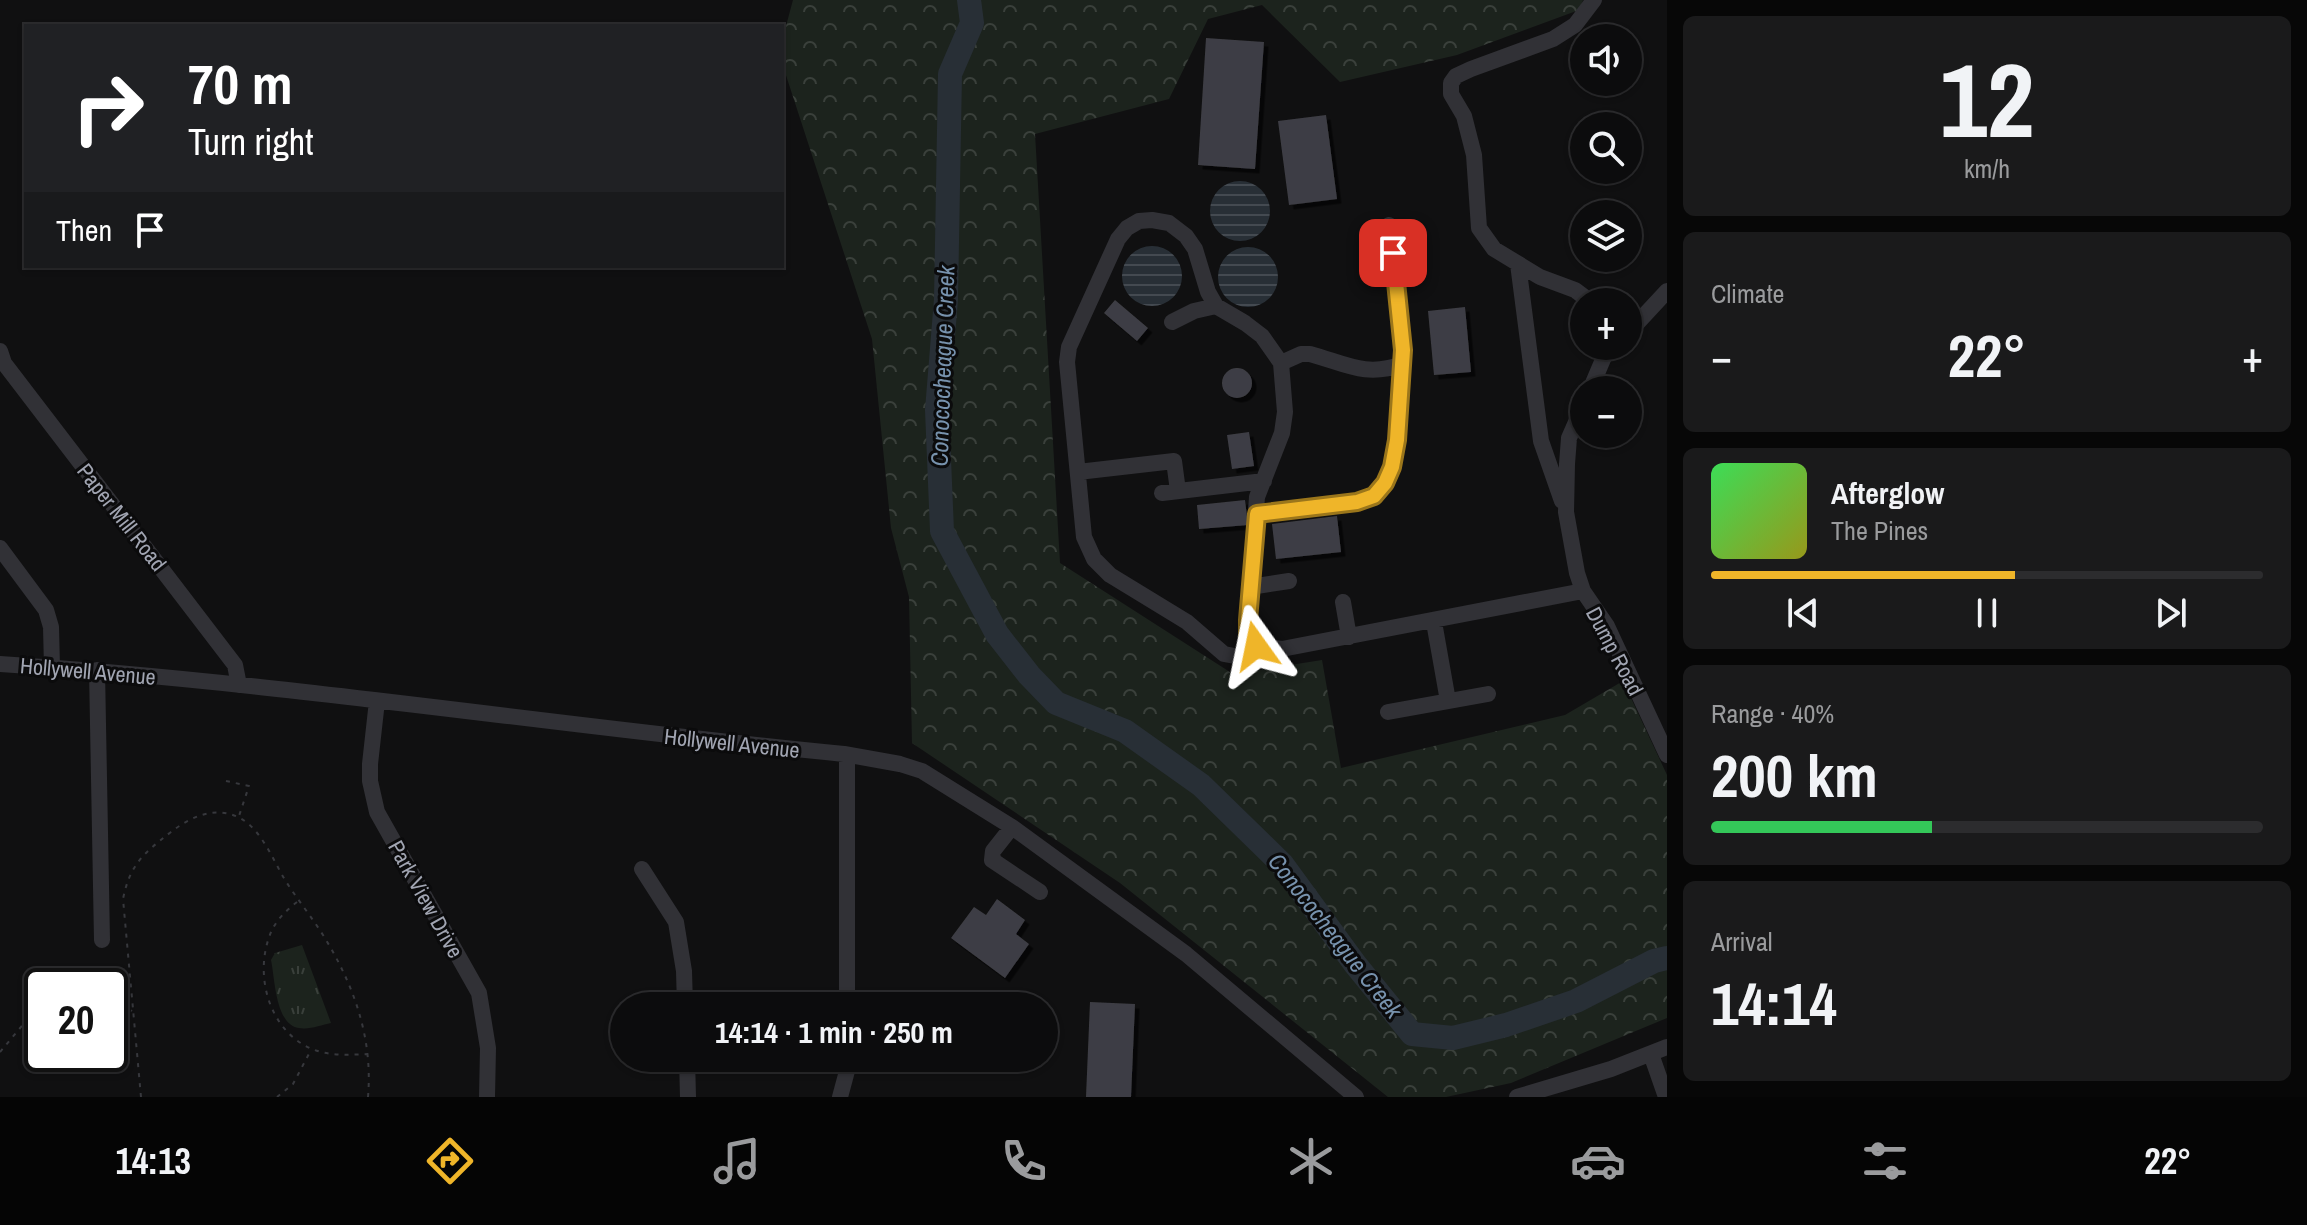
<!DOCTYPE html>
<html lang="en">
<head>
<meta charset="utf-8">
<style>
  :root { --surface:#0c0c0d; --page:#1a1a1b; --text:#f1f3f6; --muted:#9a9b9d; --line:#2c2c2e; --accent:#efb529 }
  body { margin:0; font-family:"Archivo Narrow",sans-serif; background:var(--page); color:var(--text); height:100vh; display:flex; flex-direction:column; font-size:30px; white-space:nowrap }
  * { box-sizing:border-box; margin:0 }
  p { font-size:26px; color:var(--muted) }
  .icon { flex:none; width:44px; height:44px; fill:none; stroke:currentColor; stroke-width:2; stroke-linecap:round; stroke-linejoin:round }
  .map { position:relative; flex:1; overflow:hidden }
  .panel { display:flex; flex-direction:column; gap:16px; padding:16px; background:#070707; width:640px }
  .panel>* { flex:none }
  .hud { position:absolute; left:24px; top:24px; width:760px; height:244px; border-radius:0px; box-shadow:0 2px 6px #0004,0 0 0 2px var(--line); background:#202124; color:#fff; overflow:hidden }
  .fabs { position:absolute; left:1570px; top:24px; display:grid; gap:16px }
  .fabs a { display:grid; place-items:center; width:72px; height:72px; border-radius:50%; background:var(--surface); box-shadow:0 2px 6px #0004,0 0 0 2px var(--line); font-size:40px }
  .speed { position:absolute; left:24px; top:968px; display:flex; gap:16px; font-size:40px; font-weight:700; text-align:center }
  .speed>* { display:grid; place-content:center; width:104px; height:104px; border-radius:50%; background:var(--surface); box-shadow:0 2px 6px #0004,0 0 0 2px var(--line); line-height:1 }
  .speed .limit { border:4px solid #111; border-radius:12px; background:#fff; color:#111 }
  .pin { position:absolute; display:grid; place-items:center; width:68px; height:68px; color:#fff; margin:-34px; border-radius:16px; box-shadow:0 4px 12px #0006 }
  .me { position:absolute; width:88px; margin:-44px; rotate:348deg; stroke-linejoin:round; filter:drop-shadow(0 0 6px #0008) }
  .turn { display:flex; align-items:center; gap:28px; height:168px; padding:0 32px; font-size:36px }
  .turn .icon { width:104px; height:104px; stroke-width:2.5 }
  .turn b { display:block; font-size:56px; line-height:68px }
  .then { display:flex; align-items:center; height:76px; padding:0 32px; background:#0003; gap:16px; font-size:30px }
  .big { font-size:60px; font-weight:700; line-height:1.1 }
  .panel .tile { flex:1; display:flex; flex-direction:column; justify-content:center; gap:12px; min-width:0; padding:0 28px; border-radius:12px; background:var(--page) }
  .panel .dial { align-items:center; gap:0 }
  .dial b { font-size:104px; line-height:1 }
  .song { display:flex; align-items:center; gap:24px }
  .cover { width:96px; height:96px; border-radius:12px; background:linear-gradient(135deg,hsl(130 70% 55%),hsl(60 70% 35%)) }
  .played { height:8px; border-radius:4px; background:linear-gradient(90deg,var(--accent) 55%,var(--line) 55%) }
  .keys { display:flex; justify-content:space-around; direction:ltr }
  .heat { display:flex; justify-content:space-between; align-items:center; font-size:44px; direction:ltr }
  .charge { height:12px; border-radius:6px; background:linear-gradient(90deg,#34c759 40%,var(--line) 0) }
  .trip { position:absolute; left:610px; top:992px; width:448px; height:80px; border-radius:40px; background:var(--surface); box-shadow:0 2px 6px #0004,0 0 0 2px var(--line); font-weight:700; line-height:80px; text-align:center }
  .menu { display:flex; height:128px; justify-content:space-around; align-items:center; background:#050505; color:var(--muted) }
  .menu .icon { width:56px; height:56px }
  .menu .current { color:var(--accent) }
  .menu b { font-size:36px; color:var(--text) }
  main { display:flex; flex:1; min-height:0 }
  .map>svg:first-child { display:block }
  .forest { fill:url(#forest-crowns) }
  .park { fill:url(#park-tufts) }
  .water { fill:url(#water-rules) }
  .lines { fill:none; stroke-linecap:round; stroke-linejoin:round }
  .river { stroke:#282f36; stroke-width:24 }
  .building { fill:#3e3e44; filter:url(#shadow) }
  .path { stroke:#37383d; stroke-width:2; stroke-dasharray:4 6; stroke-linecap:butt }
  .minor { stroke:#313136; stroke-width:16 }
  .route-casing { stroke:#9b761b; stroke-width:20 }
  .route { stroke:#efb529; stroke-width:14 }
  .labels { text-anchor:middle; stroke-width:6; stroke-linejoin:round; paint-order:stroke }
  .street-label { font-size:22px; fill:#a1a5b2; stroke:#0b0b0c }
  .water-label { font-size:24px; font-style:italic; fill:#7792ad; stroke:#0b0b0c }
</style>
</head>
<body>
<main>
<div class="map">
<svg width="1667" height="1097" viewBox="0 0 1667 1097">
  <defs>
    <pattern id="forest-crowns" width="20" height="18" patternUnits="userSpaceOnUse" patternTransform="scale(2)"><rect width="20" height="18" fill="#1c231d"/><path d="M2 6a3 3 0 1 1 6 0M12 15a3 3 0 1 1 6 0" fill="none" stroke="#3a403b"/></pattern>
    <pattern id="park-tufts" width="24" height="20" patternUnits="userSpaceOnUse" patternTransform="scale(2)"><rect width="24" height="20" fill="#1c231d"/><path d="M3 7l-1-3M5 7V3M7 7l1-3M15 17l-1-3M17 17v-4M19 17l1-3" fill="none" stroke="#3a403b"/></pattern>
    <pattern id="water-rules" width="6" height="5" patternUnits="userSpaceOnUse" patternTransform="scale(2)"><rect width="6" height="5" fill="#282f36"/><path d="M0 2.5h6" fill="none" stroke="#444a51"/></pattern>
    <filter id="shadow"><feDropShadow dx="4.5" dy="4.5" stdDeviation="0" flood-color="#0009"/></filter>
  </defs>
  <rect width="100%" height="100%" fill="#101011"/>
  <!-- forest -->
  <path class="forest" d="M793,0h790l-4,10 -122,45 -117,27 -78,-77 -54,14 -39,80 -134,35 25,429 173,111 89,-14 19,108 224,-53 58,-34 44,94v243l-156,65 -65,14h-58l-268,-214 -208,-140 -3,-146 -18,-69 -19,-189 -90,-276v-22z"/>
  <!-- park -->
  <path class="park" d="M302,945l29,78c-10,2 -22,7 -32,5 -24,-3 -24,-51 -28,-68l4,-7z"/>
  <!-- water -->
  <path class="water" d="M1210 211a30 30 0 1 1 60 0a30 30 0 1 1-60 0Z
    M1122 276a30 30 0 1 1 60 0a30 30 0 1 1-60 0Z
    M1218 277a30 30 0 1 1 60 0a30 30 0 1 1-60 0Z"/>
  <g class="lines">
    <!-- river -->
    <path class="river" d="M969,0l3,23 -22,51 -4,225 -9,111 5,121 55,103 32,41 27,28 69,28 76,54 81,79 73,100 57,70 41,4 53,-13 70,-24 78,-40 13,-3"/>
  </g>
  <!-- building -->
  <path class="building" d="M1206,38l58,4 -9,127 -57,-4z
    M1326,115l11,84 -48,6 -11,-84z
    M1115,300l33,28 -11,13 -33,-28z
    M1465,307l6,65 -37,3 -6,-64z
    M1222 383a15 15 0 1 1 30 0a15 15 0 1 1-30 0Z
    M1249,432l5,34 -22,3 -5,-34z
    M1245,500l3,25 -49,4 -2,-24z
    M1337,516l4,36 -65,7 -4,-35z
    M997,899l28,21 -9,14 13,10 -24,34 -54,-40 23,-31 12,8z
    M1090,1002l45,2 -4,93h-45z"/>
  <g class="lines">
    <!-- path -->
    <path class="path" d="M226,781l23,5 -10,30
      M297,902c-10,8 -19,16 -25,28 -19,41 -5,100 40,119 17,7 38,6 56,5
      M110,999l13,-7 5,-10
      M114,1000l18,11
      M0,1052l26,-31 16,-10
      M141,1097l-18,-198c7,-35 21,-46 48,-67 19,-15 43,-26 67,-15 23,11 35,43 47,63 12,19 26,36 38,55 31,50 50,103 45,162
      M277,1097l16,-13 18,-34"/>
    <!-- minor -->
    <path class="minor" d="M1518,264l23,177 21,60
      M1591,302l-16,-12 -35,-13 -46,-28 -15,-21 -5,-73 -10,-39 -13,-22v-11l5,-7 15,-7 82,-30 22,-14 19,-25
      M1172,322l22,-11 22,-5
      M1628,333l39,-42
      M0,351l4,12 231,302 4,20
      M1281,363l20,-9h9c34,9 56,24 92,10
      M1590,390l14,-33 11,-11
      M1584,404l-15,34 -2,26 -1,48 11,61 6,18 24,35 60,129
      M1078,472l96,-11 4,30
      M1162,493l102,-12
      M1257,514l100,-12 17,-6 11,-13 7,-16 5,-27 6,-90 -14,-125
      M0,548l46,62 5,17 1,40
      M1250,587l39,-6
      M1343,602l6,35
      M1434,622l14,79
      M1256,646l-16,11 -16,-3 -37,-32 -77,-47 -16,-16 -10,-22 -17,-175 2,-15 49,-108 9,-11 12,-7 13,-1 17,3 17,13 9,13 13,43 8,14 29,17 17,13 19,27 4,49 -3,21 -25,64 -9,123v15l8,11 26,3 301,-58
      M0,664c282,18 562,63 844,90l56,10 22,7 90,56 174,127 170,143
      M97,670l5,270
      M377,701l-7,63v17l7,31 102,181 9,55 -1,49
      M1388,712l100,-18
      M1012,827l-19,24 -1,9 48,32
      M642,869l34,53 8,49 1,35
      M847,1006v-251
      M1651,1054l15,43
      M687,1058l1,39
      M840,1097l7,-26v-13
      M1517,1097l94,-28 56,-22"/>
  </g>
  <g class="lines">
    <!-- route casing -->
    <g class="route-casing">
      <path id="route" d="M1256,646l-8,-11v-15l9,-106 100,-12 17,-6 11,-13 7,-16 5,-27 6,-90 -10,-97"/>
    </g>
    <!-- route -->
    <use href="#route" class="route"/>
  </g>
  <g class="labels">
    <!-- street labels -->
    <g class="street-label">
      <text transform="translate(122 517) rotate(52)" y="8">Paper Mill Road</text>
      <text transform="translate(1615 651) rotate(62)" y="8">Dump Road</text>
      <text transform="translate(88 671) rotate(5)" y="8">Hollywell Avenue</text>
      <text transform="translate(732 743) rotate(6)" y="8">Hollywell Avenue</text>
      <text transform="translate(426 899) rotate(61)" y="8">Park View Drive</text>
    </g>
    <!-- water labels -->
    <g class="water-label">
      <text transform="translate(943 366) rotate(-88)" y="8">Conococheague Creek</text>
      <text transform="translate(1335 936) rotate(52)" y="8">Conococheague Creek</text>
    </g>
  </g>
</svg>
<div class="fabs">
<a><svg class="icon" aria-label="sound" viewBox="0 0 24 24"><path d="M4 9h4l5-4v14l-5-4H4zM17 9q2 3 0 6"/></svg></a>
<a><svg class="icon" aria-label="search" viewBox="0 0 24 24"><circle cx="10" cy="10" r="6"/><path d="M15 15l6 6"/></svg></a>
<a><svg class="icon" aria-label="layers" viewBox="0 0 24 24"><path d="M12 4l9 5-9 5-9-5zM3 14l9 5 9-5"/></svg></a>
<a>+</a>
<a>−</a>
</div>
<div class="speed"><div class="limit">20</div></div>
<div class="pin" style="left:1393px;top:253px;background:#d93025"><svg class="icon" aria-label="arrive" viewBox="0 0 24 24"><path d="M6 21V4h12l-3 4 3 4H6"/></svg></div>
<svg class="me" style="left:1256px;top:646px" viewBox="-20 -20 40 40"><path d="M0-17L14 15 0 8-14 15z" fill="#efb529" stroke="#fff" stroke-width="4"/></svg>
<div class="trip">14:14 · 1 min · 250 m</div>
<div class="hud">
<div class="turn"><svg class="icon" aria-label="right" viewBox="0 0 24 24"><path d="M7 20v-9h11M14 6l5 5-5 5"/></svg><div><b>70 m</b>Turn right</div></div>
<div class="then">Then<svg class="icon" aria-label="arrive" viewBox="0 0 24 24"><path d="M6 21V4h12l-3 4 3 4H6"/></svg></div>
</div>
</div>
<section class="panel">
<div class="tile dial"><b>12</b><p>km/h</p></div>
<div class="tile"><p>Climate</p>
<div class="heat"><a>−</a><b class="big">22°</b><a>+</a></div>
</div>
<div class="tile">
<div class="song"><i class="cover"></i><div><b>Afterglow</b><p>The Pines</p></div></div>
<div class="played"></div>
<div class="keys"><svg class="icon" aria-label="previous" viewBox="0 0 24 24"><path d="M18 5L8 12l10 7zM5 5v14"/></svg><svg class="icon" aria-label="pause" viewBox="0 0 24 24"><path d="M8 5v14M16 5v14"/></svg><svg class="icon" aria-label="next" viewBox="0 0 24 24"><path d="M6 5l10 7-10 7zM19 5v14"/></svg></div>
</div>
<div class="tile"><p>Range · 40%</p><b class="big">200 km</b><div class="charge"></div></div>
<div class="tile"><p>Arrival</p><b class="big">14:14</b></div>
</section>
</main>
<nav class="menu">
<b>14:13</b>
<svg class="icon current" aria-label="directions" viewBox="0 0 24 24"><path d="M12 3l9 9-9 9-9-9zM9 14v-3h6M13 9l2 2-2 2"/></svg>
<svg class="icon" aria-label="music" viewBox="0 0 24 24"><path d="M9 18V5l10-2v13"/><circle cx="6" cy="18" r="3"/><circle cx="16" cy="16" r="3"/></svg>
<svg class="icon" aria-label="phone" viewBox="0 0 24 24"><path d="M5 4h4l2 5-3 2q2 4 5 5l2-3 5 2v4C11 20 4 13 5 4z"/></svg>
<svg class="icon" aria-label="climate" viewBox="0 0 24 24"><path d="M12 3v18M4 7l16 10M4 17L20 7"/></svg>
<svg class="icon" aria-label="car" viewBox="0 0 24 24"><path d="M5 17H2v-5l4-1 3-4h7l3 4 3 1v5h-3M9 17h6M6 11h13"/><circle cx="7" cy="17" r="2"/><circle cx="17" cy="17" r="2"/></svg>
<svg class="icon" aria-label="filters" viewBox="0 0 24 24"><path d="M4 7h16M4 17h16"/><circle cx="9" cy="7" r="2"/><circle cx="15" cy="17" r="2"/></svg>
<b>22°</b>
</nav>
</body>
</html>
